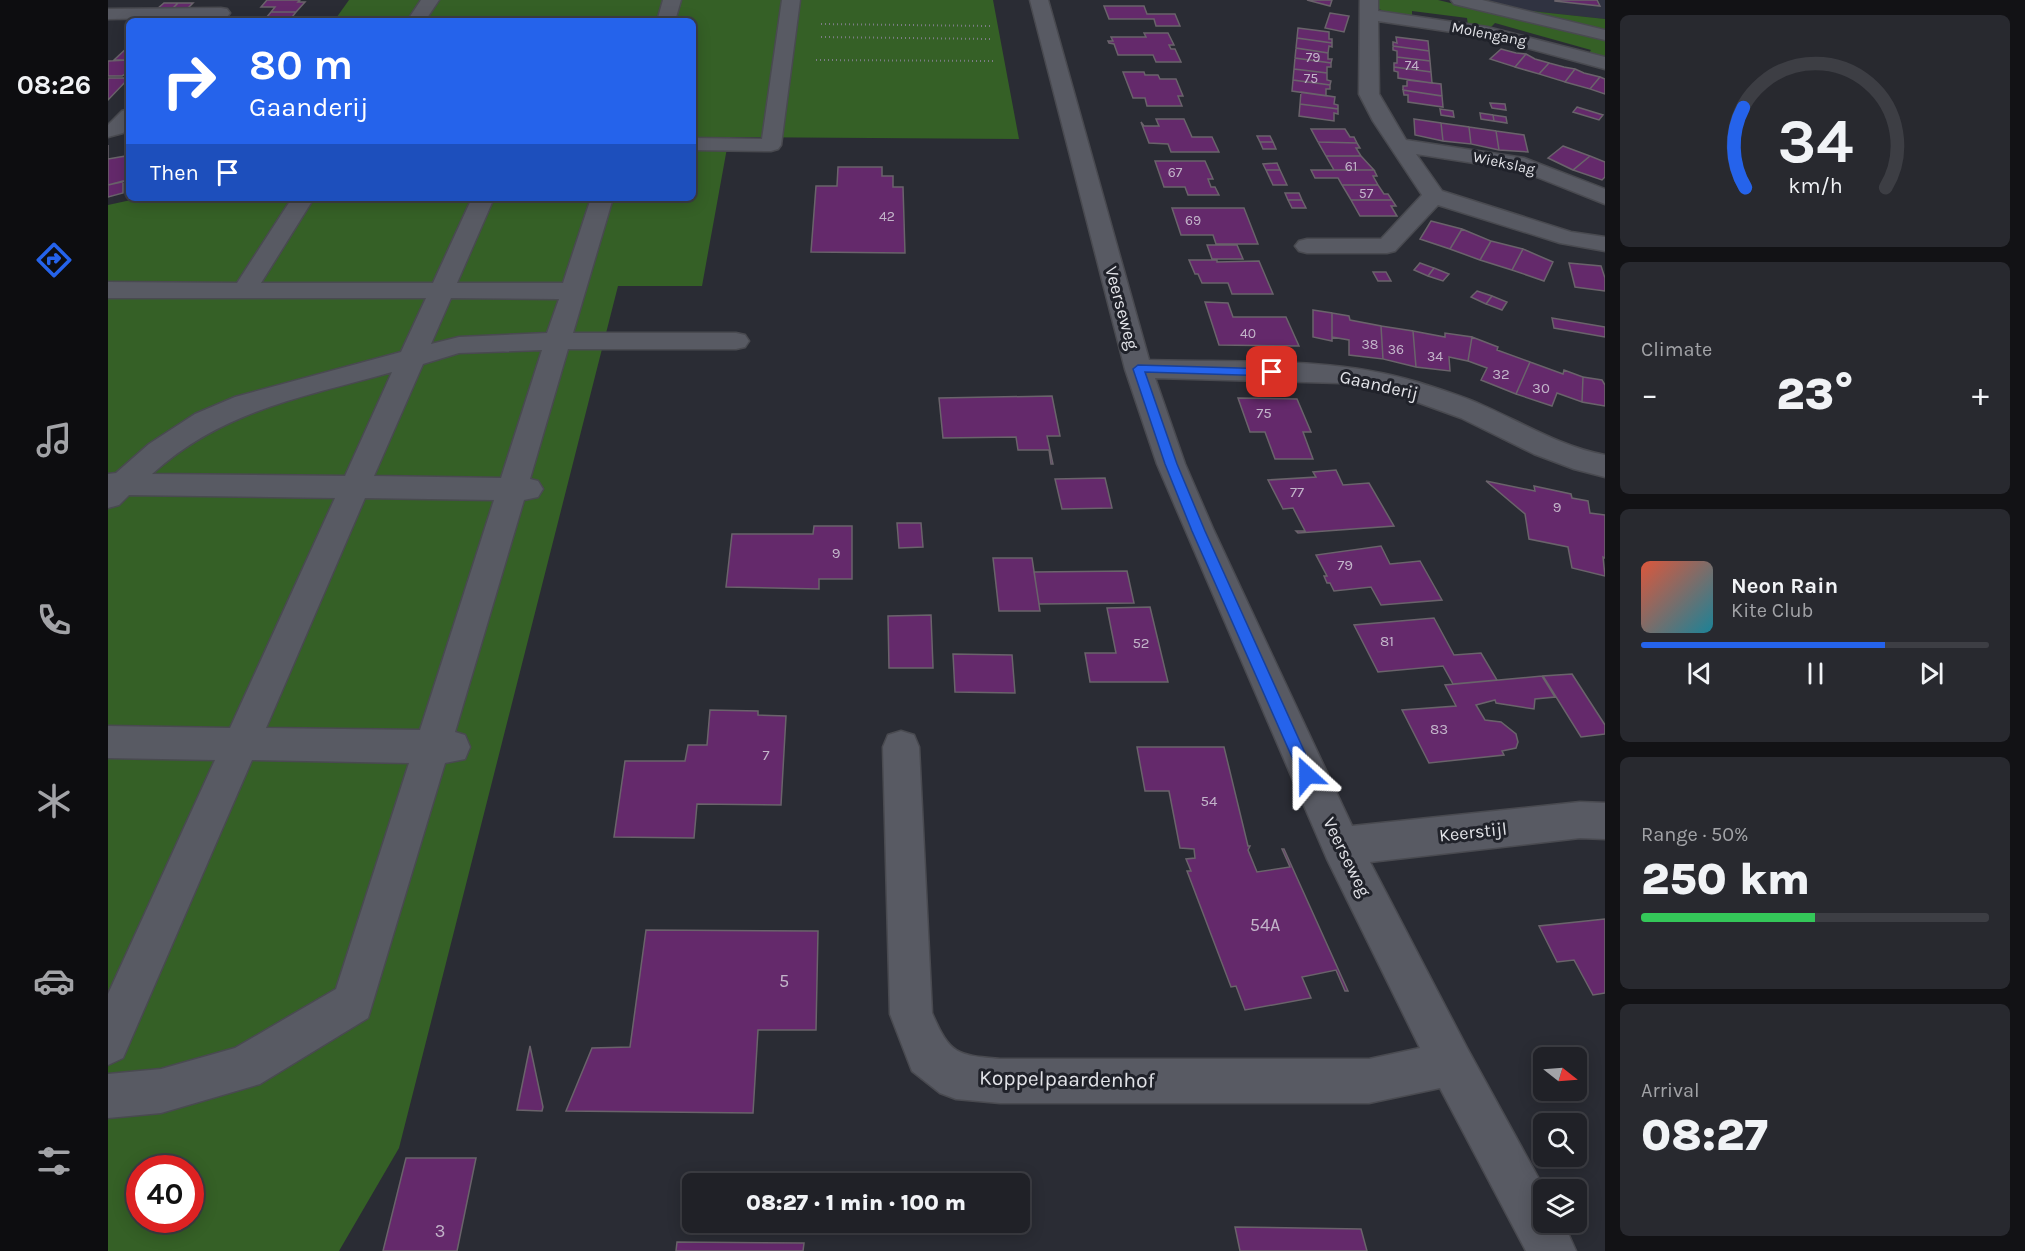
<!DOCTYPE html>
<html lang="en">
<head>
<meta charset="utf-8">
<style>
  :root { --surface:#202127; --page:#28292f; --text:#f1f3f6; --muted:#a2a3a7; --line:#3d3e44; --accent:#2563eb }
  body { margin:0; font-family:Karla,sans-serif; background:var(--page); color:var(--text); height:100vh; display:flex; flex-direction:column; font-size:22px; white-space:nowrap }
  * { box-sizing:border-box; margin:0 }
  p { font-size:20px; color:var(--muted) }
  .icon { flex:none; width:33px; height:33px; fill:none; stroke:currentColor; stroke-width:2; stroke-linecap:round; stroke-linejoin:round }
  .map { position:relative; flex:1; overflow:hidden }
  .panel { display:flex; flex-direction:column; gap:15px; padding:15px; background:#121215; width:420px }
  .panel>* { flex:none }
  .top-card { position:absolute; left:18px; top:18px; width:570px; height:183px; border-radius:9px; box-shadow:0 3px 15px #0003,0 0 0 2px var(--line); background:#2563eb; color:#fff; overflow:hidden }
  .needle { width:39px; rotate:107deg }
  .tools { position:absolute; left:1425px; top:1047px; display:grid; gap:12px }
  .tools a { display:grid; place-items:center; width:54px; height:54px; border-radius:9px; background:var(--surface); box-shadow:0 3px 15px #0003,0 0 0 2px var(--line); font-size:30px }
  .speed { position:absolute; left:18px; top:1155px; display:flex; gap:12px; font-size:30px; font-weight:700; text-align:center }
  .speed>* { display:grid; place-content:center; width:78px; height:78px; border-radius:50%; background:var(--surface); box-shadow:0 3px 15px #0003,0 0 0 2px var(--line); line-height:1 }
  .speed .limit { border:9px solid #d22; background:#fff; color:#111 }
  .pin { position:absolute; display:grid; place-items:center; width:51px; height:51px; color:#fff; margin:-26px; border-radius:12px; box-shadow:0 3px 9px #0006 }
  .me { position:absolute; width:66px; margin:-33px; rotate:336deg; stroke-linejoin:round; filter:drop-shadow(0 0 4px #0008) }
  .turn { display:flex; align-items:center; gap:21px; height:126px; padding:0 24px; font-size:27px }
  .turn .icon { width:78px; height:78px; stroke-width:2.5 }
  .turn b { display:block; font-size:42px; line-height:51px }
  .then { display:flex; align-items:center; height:57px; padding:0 24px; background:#0003; gap:12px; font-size:22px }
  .big { font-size:45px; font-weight:800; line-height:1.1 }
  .panel .widget { flex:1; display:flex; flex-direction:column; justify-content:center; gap:9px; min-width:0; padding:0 21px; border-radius:9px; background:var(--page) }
  .panel .dial { align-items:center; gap:0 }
  .dial svg { height:156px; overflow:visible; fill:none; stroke:var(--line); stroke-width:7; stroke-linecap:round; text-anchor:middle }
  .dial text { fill:var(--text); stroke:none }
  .song { display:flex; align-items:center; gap:18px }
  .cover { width:72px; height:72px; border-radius:9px; background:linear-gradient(135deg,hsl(10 70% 55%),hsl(190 70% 35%)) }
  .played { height:6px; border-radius:3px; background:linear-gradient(90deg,var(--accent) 70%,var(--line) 70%) }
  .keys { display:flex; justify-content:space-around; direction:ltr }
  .heat { display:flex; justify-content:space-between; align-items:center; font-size:33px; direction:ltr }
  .charge { height:9px; border-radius:4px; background:linear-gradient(90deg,#34c759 50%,var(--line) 0) }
  .trip { position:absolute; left:574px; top:1173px; width:348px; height:60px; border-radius:9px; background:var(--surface); box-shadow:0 3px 15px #0003,0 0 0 2px var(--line); font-weight:800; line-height:60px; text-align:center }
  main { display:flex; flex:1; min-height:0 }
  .dock { display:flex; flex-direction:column; width:108px; justify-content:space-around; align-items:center; background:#0d0d10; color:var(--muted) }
  .dock .icon { width:42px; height:42px }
  .dock .active { color:var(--accent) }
  .dock b { font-size:27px; color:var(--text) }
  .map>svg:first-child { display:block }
  .built { fill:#303341 }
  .green { fill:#356026; fill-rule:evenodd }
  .building { fill:#64296b; stroke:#6a636b; stroke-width:1.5 }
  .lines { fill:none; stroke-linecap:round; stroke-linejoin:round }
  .minor-casing { stroke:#494a50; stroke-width:3 }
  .path { stroke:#7b7d84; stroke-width:2; stroke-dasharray:1 3; stroke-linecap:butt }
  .minor { fill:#585a63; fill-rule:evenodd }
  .route { fill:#2563eb; stroke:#184099; stroke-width:1.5 }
  .labels { text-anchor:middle; stroke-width:6; stroke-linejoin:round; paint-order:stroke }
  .far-number-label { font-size:14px; fill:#c2b4c9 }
  .far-street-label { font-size:15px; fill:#e2e3e8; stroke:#20222a }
  .number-label { font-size:15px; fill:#c2b4c9 }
  .street-label { font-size:18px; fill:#e2e3e8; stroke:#20222a }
  .near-number-label { font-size:18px; fill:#c2b4c9 }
  .near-street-label { font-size:21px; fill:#e2e3e8; stroke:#20222a }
</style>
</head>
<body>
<main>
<nav class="dock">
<b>08:26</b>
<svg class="icon active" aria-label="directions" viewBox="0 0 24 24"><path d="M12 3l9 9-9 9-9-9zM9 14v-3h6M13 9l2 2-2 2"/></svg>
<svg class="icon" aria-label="music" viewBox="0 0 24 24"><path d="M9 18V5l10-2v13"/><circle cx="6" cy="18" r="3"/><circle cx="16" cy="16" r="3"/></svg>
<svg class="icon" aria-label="phone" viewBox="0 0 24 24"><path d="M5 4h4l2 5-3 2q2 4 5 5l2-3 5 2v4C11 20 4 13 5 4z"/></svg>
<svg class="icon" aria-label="climate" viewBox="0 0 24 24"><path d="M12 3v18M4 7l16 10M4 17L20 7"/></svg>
<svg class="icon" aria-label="car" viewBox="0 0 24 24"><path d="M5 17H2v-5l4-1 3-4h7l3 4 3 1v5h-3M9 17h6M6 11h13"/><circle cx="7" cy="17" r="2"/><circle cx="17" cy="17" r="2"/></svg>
<svg class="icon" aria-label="filters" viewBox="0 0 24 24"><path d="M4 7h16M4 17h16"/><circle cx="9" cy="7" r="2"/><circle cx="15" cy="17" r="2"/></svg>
</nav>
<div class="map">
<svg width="1497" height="1251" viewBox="0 0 1497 1251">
  <rect width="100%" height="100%" fill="#2a2c34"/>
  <!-- built -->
  <path class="built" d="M1373,0h124v19l-84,-9z"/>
  <!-- green -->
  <path class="green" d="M241,0h644l26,139 -290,-2 -27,149h-84l-219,862 -60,103h-231v-1046l32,-7h553v-177h-359zM32,1168h50v52h-50z
    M1270,0h60l167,40v21l-18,-5 4,-6 -96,-27 -5,5 -22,-2 -1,-8 -55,-7v7l-18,-2 -15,-7z
    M1413,10l84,9v12z"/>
  <!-- building -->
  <path class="building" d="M159,0h33l-2,2h7l-9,10h-25l4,-5h-14z
    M1199,0h25l-2,6z
    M1447,0h42l3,6 -45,-5z
    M56,3h14l-6,6h-15z
    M70,3h15l-6,6h-15z
    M996,6h40l3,8h28l5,12h-24l-2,-7h-45z
    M163,12h25l-7,9h-41l3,-3h15z
    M1222,13l19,3 -5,16 -19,-4z
    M1190,28l31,4v7h3v4l-35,-5z
    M1036,33h24l6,12h-5l2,4h4l6,13h-25l-3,-7h-35l-4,-11 -5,-1 -1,-2h5l-2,-4h35z
    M1288,37l32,4 1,10 -36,-5v-4l4,1z
    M1189,38l35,5v4l-3,-1 -1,7 -32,-5z
    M21,46v14h-15z
    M1285,46l36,5 1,10 -33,-4v-6l-4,-1z
    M1188,48l32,5v6h4l-1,4 -36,-5z
    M1393,49l15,4 10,1 -11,13 -25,-8z
    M1418,54l9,5 14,4 -10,11 -24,-7z
    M1289,57l33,4 1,11 -37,-5v-4h3z
    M1187,58l36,5v4h-4v6l-33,-4z
    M21,60v12l-7,4h-14v-15z
    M1441,63l15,4 11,2 -10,13 -26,-8z
    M1286,67l37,5 1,11 -34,-5v-6l-4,-1z
    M1186,69l33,4v7l4,1 -1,4 -37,-5z
    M1467,69l9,4 16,4 -10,12 -25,-7z
    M1015,72h21l1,3h13l2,4h16l7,17h-5l4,10h-35l-2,-8h-12z
    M1492,77l5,2v15l-15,-5z
    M0,78h21l-21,22z
    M1185,80l37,5v4h-4v7l-34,-5z
    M1299,80l34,4 1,12 -39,-6v-4h4z
    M1295,90l39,6 1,11 -35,-5v-7h-4z
    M1193,92l34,5 -1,7 4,1v4l-38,-5z
    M1382,103l15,1 1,6 -14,-2z
    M1192,104l38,5v5l-4,-1v8l-35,-5z
    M1469,107l26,8 -4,5 -26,-8z
    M1332,109l13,2 1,6 -13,-2z
    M1372,113l13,2 1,6 -13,-2z
    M1385,115l13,2 1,6 -13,-2z
    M1048,119h28l8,18h20l7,15h-48l-3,-8 -19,-1 -8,-21 3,4h15z
    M1306,119l27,4 2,18 -28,-6z
    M1333,123l28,4 2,17 -28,-3z
    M1361,127l27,4 3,19 -28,-6z
    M1203,129h34l5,8h4l3,6 -39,-1z
    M1388,131l28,4 4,17 -29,-2z
    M1149,136h13l3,6h-13z
    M1152,142h13l3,7h-13z
    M1210,142l39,1 3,5h-4l5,8h-35z
    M0,145v14l18,-3 1,25 -19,4z
    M1455,146l27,10 -17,14 -25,-12z
    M1218,156h35l13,14h-40z
    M1482,156l15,6v15l-3,3 -29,-10z
    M1047,161h50l8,18h-5l3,8h4l4,8h-31l-3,-8h-21z
    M1169,163l3,7h-14l-3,-6z
    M730,167h44v9h11v11h10l2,66 -94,-1 5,-66h21z
    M1158,170h14l7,15h-14z
    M1203,170h63l3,6h-4l5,9h-36l-4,-7h-23z
    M15,181v12l-15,4v-12z
    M1234,185h36l6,9h4l4,6h-41z
    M1177,193h14l3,7h-14z
    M1180,200h14l4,8h-14z
    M1243,200h41l4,6h-5l6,10h-37z
    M1064,208h72l14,36h-42l-3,-9h-32z
    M1323,221l31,8 -12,20 -30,-10z
    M1354,229l29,12 -11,19 -30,-11z
    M1383,241l32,8 -11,21 -32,-10z
    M1099,245h30l6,14h-31z
    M1415,249l30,13 -9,19 -32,-11z
    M1081,260h28v2l42,-1 14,33h-41l-4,-11h-26l-4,-9h-3z
    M1312,263l14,5 -6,8 -14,-6z
    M1461,263l32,3 4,12v13l-30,-4z
    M1326,268l15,6 -6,7 -15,-5z
    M1265,272h13l5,9h-13z
    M1369,291l15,5 -6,8 -15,-7z
    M1384,296l15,6 -5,8 -16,-6z
    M1097,302l23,1 5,14h53l13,29 -80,-1z
    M1205,310l19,3v28l-19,-4z
    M1224,313l17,3 1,4 31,6 2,33 -34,-4v-15l-17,-3z
    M1444,318l53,9v10l-51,-9z
    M1273,326l32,5 3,36 -33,-8z
    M1305,331l32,6v-4l27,4 -4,24 -19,-4 1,14 -34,-4z
    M1364,337l26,10 -1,3 33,12 -14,32 -35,-14 6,-12 -19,-7z
    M1422,362l33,12 1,-4 19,7 -1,25 -25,-9 -5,13 -36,-12z
    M1475,377l19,3 3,5v21l-23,-4z
    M944,396l8,40h-13l6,28h-2l-2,-14h-31l-2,-13 -73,1 -4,-40z
    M1130,398l59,1 14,33h-8l10,27h-38l-10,-27h-15z
    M1228,470l7,15 26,-2 25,43 -96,7 -2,-2h9l-12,-23 -10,1 -15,-29 48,-3 -3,-5z
    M997,478l7,30 -50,1 -7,-30z
    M1378,481l49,10 -1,-5 37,8 1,4 16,3 2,12 15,2v43l-2,-1 2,19 -33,-8 -4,-21 -39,-8 -4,-25z
    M789,523h24l2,24 -24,1z
    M706,526h38v53h-33v10l-93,-2 6,-53h81z
    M1273,546l9,18 30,-3 22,39 -61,5 -10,-18 -37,4 -4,-8h-3l-3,-7h3l-11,-21z
    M885,558h39l8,53h-41z
    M1019,571l7,32 -95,1 -5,-32z
    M1042,607l18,75h-78l-5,-29h31l-9,-45z
    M823,615l2,53h-44l-1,-52z
    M1326,618l20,37 27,-2 16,27 -44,4 -10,-18 -65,6 -24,-47z
    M845,654l59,1 3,38 -60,-1z
    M1464,674l33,51v9l-24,3 -38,-61z
    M1434,676l13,21 -20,2 -1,10 -38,-6 -1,-3 -19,5 9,15 16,2 15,12 2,8 -2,6 -14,3 2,4 -75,8 -27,-53 54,-4 -11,-21z
    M602,710l48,1v4l28,1 -5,89 -84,-1 -3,34 -80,-1 11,-76h60l3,-16h19z
    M1029,747h87l24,99h2l-2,4 9,22 33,-5 -8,-18h2l64,142h-3l-9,-21 -34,7 9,21 -66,12 -9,-24 -5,1 -44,-116h4l-5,-12 9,-1 -1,-9 -14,-1 -11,-57h-24z
    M1497,919v74l-12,2 -19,-35 -17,2 -18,-36z
    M538,930l172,1 -2,99h-58l-5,83 -187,-2 26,-63 38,-1z
    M422,1046l13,61 -1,4 -25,-1z
    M298,1158h70l-19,93h-74z
    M1127,1227l126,2 6,22h-127z
    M569,1242l127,1 -1,8h-127z"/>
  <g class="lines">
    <!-- minor casing -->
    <g class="minor-casing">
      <path id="minor" d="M313,0h18l-14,21h-18z
        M555,0h18l-6,21h-18z
        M674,0h18l-19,145 -3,4 -7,2 -78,-1v-12l69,1z
        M922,0h18l101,360c89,3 183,-4 268,22 22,7 45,14 65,23 41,18 79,42 123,50v22l-31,-8 -40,-15 -73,-36 -58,-21 -63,-14 -185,-5 30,86 29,67 138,295 228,-24 25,1v36l-25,-1 -210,24 97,186 78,142 -1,32h19l13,29h-50l-86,-163 -71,15h-369l-44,-4 -16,-6 -28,-22 -22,-57 -7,-267 5,-12 13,-4 13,4 5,12 13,266c18,42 25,42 68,46h369l51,-11 -93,-189 -170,-395 -32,-95z
        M1252,0h18v11l109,16 118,30v12l-119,-32 -108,-16 1,73 27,46 118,18 81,31v15l-86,-34 -103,-16 26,37 129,41 34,5v14l-45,-8 -122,-38 -43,46 -8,2h-80l-8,-2 -4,-5 4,-5 8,-2h74l41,-44 -49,-74 -14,-27z
        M1343,0h31l123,30v10l-151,-36z
        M113,8l6,1 3,4 -3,4 -119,2v-10z
        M21,109v18l-6,6 -15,4v-12l14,-14z
        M184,198h22l-53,85h172l39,-85h22l-37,85h106l28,-85h22l-40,135h163l9,2 4,6 -4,6 -9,2h-168l-38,130 8,2 5,8 -5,8 -14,3 -69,232 10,3 5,12 -5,12 -20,4 -77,255 -108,66 -99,29 -53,5v-44l53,-5 74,-21 101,-59 73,-226 -157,-3 -129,298 -15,7v-71l107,-234 -107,-2v-32l122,2 105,-230 -206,-3 -10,10 -11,3v-34l8,-1 33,-29 46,-30 40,-17 166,-45 25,-54h-318v-16l129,1zM343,298l108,1 -12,34 -88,4 -28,7zM434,350l-41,128 -127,-2 49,-112 36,-11zM284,372l-47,104 -193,-2c70,-64 152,-77 240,-102zM257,498l129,2 -74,230 -154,-2z"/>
    </g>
    <!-- path -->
    <path class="path" d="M713,24l170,2
      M713,37l170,2
      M708,60l178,1"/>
    <!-- minor -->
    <use href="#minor" class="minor"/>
  </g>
  <!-- route -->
  <path class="route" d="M1030,365l134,4 6,3 -6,4 -127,-4 32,92 28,67 110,244 -2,5 -6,2 -5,-2 -110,-249 -27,-67 -32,-95z"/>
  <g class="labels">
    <!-- far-number labels -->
    <g class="far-number-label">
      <text x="1205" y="62">79</text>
      <text x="1304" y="70">74</text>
      <text x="1203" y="83">75</text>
      <text x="1243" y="171">61</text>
      <text x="1067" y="177">67</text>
      <text x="1258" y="198">57</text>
      <text x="779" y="221">42</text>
      <text x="1085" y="225">69</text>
      <text x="1140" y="338">40</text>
      <text x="1262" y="349">38</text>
      <text x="1288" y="354">36</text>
      <text x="1327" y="361">34</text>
    </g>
    <!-- far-street labels -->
    <g class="far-street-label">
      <text transform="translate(1381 34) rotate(11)" y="5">Molengang</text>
      <text transform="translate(1396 163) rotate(12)" y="5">Wiekslag</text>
    </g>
    <!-- number labels -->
    <g class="number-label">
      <text x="1393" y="379">32</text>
      <text x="1433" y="393">30</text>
      <text x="1156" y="418">75</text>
      <text x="1189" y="497">77</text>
      <text x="1449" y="512">9</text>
      <text x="728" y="558">9</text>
      <text x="1237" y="570">79</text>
      <text x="1279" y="646">81</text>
      <text x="1033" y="648">52</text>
      <text x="1331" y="734">83</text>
      <text x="658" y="760">7</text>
      <text x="1101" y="806">54</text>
    </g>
    <!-- street labels -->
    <g class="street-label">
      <text transform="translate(1014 308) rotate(75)" y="6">Veerseweg</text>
      <text transform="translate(1271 385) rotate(13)" y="6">Gaanderij</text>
      <text transform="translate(1365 832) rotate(-6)" y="6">Keerstijl</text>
      <text transform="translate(1239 857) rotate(64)" y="6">Veerseweg</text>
    </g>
    <!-- near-number labels -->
    <g class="near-number-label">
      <text x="1157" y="931">54A</text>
      <text x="676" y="987">5</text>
      <text x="332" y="1237">3</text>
    </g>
    <!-- near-street labels -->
    <g class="near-street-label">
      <text transform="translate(959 1079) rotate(1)" y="7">Koppelpaardenhof</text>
    </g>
  </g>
</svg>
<div class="tools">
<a><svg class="needle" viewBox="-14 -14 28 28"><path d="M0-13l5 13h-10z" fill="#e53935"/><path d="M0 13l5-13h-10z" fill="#a2a3a7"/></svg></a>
<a><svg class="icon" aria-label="search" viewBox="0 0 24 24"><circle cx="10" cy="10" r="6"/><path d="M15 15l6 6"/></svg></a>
<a><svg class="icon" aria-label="layers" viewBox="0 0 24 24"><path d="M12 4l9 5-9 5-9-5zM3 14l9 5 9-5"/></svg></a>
</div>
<div class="speed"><div class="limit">40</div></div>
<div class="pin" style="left:1164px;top:372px;background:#d93025"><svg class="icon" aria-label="arrive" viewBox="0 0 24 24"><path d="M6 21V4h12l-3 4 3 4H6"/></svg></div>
<svg class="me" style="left:1199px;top:775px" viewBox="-20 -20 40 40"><path d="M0-17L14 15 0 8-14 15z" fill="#2563eb" stroke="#fff" stroke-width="4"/></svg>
<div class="trip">08:27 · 1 min · 100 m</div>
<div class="top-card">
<div class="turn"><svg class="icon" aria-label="right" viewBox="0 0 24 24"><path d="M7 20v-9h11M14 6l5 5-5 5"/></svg><div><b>80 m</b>Gaanderij</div></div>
<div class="then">Then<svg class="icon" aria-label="arrive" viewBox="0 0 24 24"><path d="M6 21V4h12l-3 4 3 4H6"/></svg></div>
</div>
</div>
<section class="panel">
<div class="widget dial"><svg viewBox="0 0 100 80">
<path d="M14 69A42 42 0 1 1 86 69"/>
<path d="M14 69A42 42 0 0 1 13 28" stroke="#2563eb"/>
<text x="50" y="56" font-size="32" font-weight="700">34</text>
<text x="50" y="72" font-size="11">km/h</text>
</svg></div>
<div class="widget"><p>Climate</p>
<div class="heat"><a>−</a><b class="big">23°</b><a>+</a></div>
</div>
<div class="widget">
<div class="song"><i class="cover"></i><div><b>Neon Rain</b><p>Kite Club</p></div></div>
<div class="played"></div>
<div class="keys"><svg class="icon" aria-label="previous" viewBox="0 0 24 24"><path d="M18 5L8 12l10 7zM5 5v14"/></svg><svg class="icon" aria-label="pause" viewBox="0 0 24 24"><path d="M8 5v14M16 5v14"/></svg><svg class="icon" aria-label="next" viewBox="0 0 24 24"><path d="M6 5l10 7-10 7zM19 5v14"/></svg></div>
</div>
<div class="widget"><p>Range · 50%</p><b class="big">250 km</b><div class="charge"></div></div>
<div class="widget"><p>Arrival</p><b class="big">08:27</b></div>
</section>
</main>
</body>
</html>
